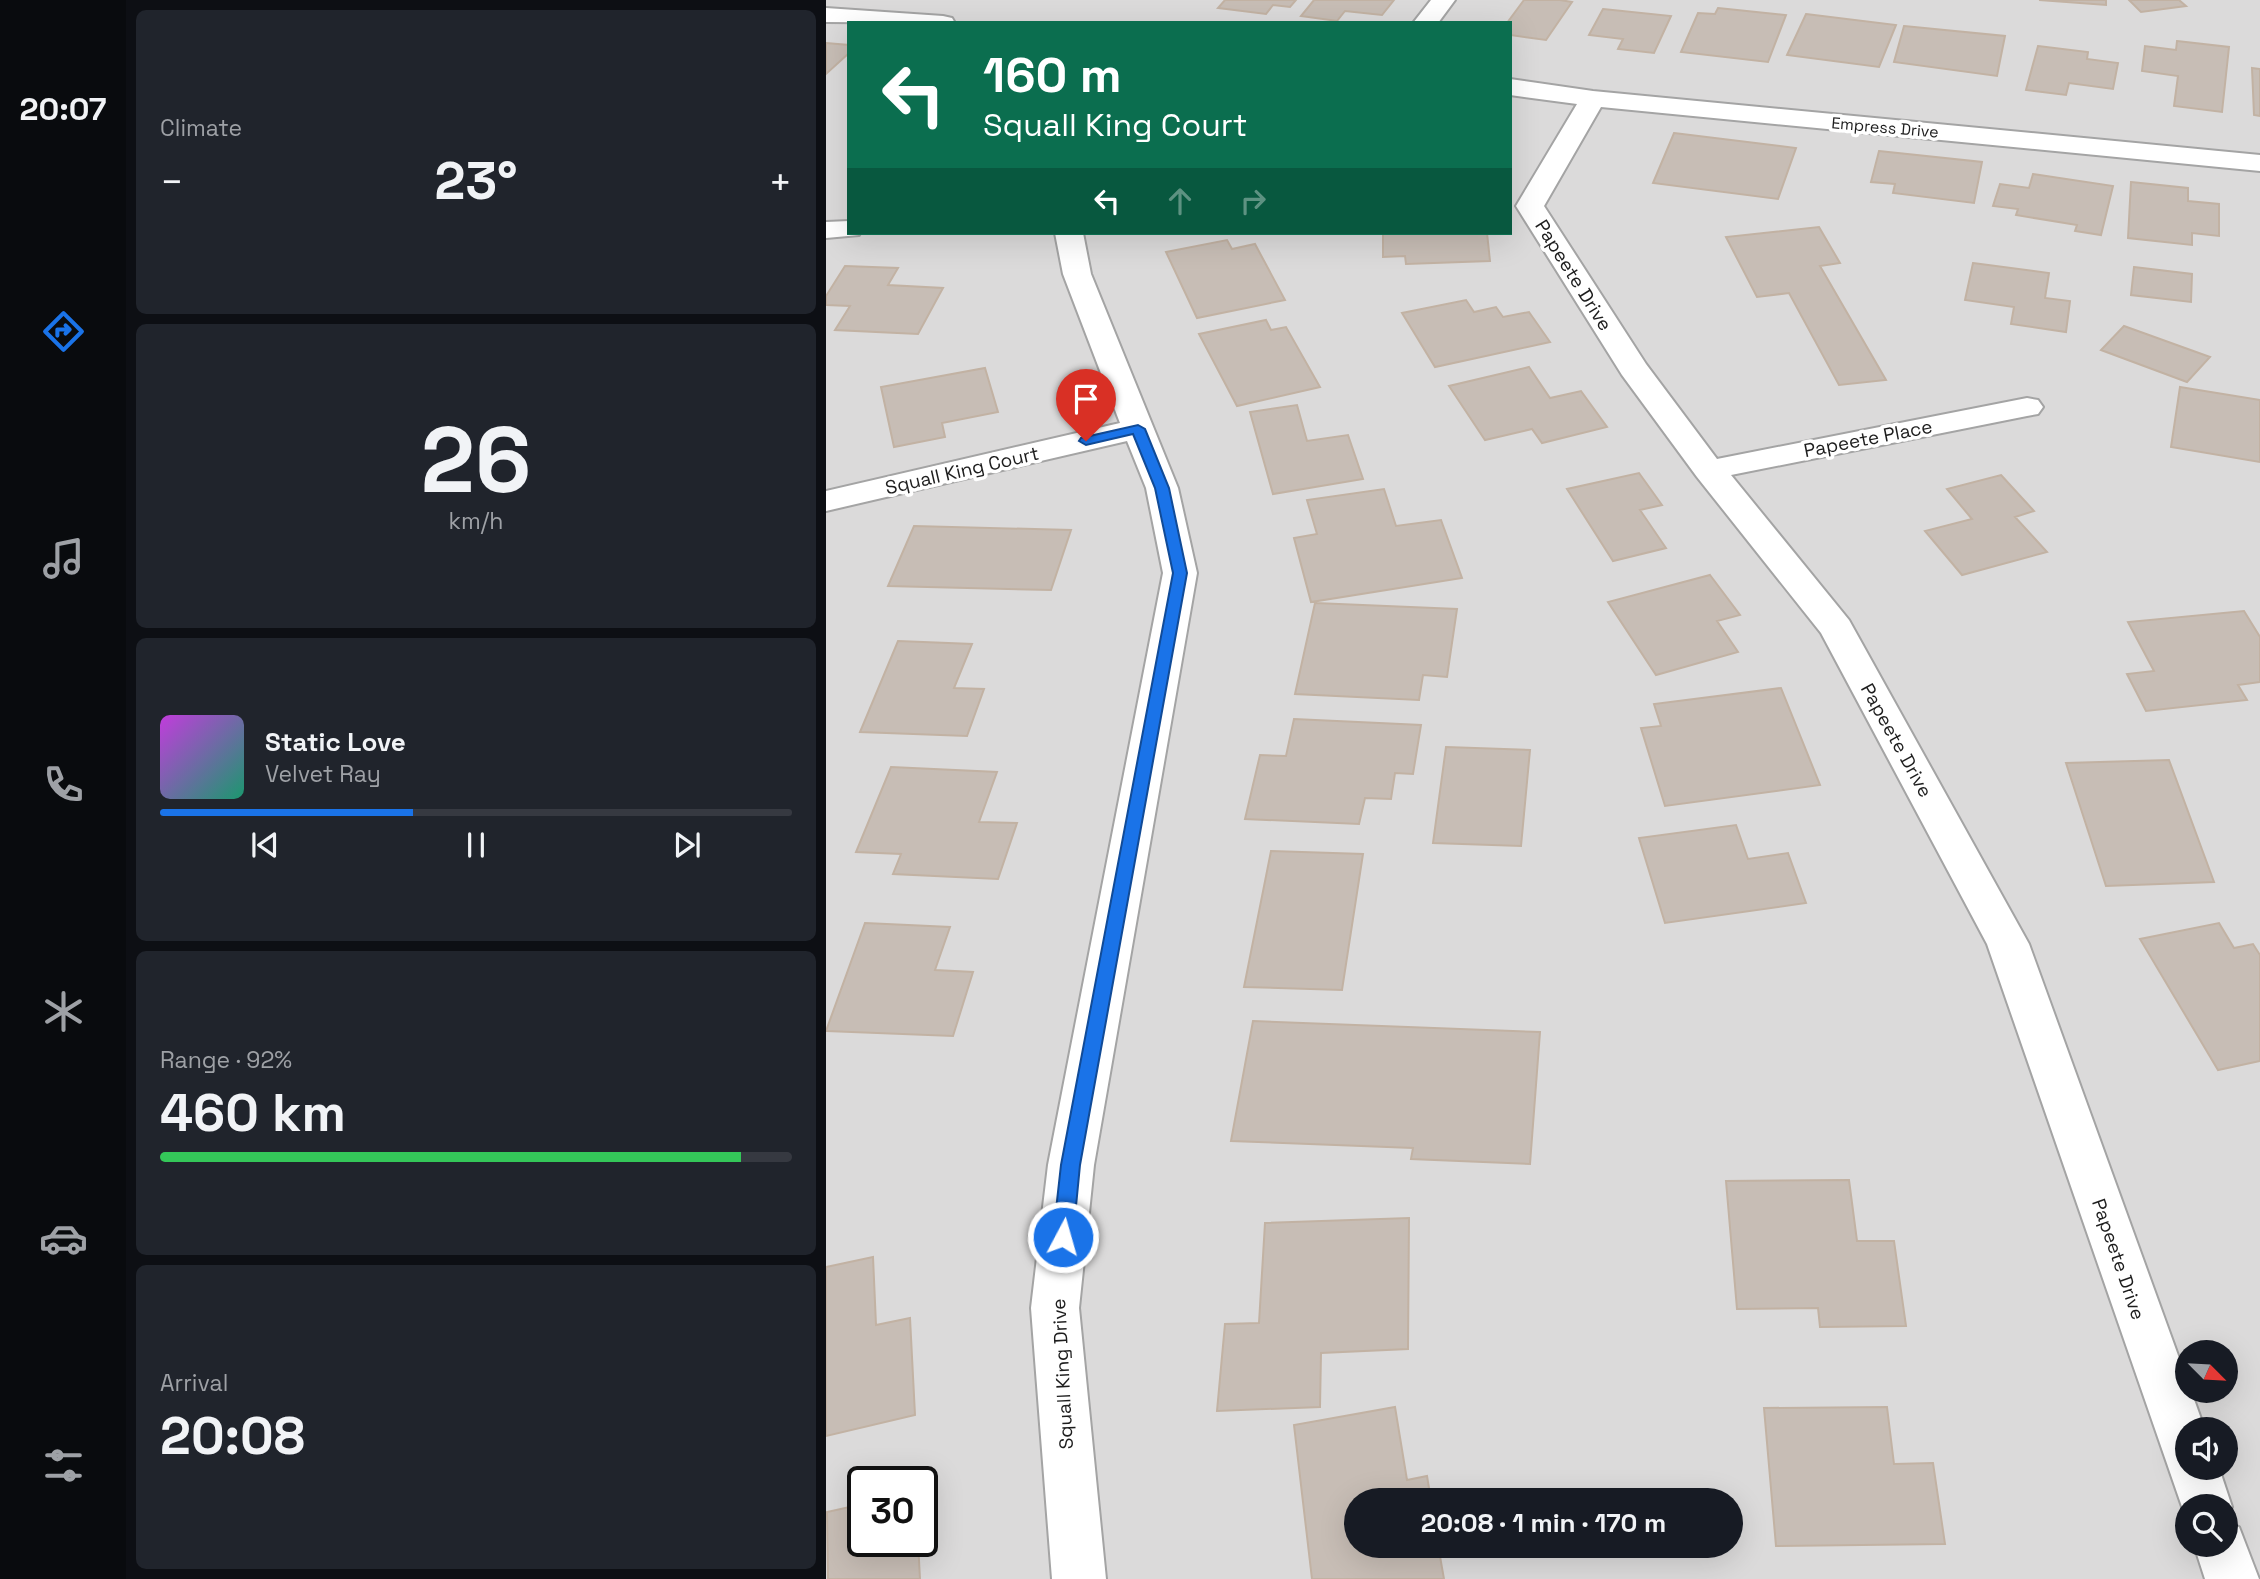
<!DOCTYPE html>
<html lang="en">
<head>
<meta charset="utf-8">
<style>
  :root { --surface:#171b24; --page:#20242c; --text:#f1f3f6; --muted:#9ea1a6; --line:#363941; --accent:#1a73e8 }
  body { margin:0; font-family:"Space Grotesk",sans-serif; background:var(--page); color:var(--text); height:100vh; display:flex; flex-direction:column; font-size:26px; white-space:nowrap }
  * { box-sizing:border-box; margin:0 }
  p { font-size:23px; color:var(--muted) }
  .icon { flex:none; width:38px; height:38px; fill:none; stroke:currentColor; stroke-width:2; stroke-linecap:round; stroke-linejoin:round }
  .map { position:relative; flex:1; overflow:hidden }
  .drawer { display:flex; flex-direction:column; gap:10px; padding:10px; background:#0d0f14; width:700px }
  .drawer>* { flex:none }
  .hud { position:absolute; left:21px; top:21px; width:665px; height:214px; border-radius:0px; box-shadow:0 7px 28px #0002; background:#0b6e4f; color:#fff; overflow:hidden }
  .needle { width:46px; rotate:114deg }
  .tools { position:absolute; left:1349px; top:1340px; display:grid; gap:14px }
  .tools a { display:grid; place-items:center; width:63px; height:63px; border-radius:50%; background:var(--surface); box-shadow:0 7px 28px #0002; font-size:35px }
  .speed { position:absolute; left:21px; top:1466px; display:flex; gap:14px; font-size:35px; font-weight:700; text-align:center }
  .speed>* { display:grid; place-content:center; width:91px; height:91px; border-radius:50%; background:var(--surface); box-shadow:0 7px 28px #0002; line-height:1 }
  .speed .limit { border:4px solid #111; border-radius:10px; background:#fff; color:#111 }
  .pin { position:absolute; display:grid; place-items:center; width:60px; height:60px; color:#fff; margin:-72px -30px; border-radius:50% 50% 50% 0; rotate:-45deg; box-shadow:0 0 7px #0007 }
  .pin .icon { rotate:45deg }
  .me { position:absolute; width:77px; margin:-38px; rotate:6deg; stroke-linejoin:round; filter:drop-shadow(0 0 5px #0008) }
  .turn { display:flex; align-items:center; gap:24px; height:147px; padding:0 21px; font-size:32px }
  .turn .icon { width:91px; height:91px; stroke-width:2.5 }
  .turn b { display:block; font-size:49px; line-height:60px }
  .lanes { display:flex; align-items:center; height:66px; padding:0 21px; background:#0003; justify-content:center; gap:35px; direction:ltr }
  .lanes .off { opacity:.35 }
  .big { font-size:52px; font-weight:800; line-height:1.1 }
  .drawer .card { flex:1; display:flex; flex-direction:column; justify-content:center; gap:10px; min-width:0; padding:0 24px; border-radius:10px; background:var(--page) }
  .drawer .dial { align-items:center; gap:0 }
  .dial b { font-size:91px; line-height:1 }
  .song { display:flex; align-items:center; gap:21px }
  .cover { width:84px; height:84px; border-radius:10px; background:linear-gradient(135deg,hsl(290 70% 55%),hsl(160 70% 35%)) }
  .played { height:7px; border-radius:4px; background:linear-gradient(90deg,var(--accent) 40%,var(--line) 40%) }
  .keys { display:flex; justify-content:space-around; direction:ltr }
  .heat { display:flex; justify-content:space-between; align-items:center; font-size:38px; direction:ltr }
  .charge { height:10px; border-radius:5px; background:linear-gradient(90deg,#34c759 92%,var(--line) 0) }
  .trip { position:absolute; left:518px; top:1488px; width:399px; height:70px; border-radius:35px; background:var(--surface); box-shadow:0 7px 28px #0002; font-weight:800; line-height:70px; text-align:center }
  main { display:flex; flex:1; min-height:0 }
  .menu { display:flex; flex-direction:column; width:126px; justify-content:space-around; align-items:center; background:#090b0e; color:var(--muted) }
  .menu .icon { width:49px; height:49px }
  .menu .active { color:var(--accent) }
  .menu b { font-size:32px; color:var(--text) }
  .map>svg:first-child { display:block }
  .residential { fill:#dbdada; fill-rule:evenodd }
  .building { fill:#c7bdb5; stroke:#c2b2a3; stroke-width:2 }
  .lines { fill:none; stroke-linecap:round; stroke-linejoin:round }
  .minor-casing { stroke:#a4a4a4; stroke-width:4 }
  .minor { fill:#fff; fill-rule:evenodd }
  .route { fill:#1a73e8; stroke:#114b97; stroke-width:2 }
  .labels { text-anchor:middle; stroke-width:7; stroke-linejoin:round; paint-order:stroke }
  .far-street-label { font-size:16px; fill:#1d1d1d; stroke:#fff }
  .street-label { font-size:19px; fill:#1d1d1d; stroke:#fff }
</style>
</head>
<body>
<main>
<nav class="menu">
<b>20:07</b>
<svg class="icon active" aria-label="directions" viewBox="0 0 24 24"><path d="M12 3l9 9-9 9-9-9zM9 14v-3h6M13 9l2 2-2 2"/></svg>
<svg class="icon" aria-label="music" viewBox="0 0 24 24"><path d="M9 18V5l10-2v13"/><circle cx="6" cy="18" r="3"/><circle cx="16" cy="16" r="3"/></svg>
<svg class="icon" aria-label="phone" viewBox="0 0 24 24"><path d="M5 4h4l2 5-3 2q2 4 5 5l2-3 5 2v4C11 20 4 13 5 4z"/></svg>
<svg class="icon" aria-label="climate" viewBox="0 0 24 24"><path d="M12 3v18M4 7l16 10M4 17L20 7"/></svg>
<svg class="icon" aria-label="car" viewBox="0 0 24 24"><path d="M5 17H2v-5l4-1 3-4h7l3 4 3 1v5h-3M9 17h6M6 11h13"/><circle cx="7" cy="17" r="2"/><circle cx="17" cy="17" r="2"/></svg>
<svg class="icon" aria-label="filters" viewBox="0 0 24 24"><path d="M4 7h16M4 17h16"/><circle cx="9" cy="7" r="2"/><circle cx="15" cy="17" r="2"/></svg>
</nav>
<section class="drawer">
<div class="card"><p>Climate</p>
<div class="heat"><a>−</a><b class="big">23°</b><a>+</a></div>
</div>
<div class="card dial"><b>26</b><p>km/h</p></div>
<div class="card">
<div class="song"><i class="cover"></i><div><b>Static Love</b><p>Velvet Ray</p></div></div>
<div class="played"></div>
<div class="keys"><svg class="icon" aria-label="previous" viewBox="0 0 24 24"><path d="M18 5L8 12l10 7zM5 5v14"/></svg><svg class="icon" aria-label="pause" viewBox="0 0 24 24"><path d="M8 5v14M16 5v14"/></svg><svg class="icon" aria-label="next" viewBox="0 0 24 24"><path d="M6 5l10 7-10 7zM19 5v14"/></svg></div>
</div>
<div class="card"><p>Range · 92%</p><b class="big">460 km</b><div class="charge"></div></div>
<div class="card"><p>Arrival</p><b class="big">20:08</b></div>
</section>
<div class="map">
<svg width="1434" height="1579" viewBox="0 0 1434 1579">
  <rect width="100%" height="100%" fill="#efebe2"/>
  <!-- residential -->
  <path class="residential" d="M0,0h1434v1579h-1434zM23,23h661v210h-661zM1362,1353h38v38h-38zM1362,1430h38v38h-38zM37,1482h59v60h-59zM530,1500h375v45h-375zM1362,1507h38v38h-38z"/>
  <!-- building -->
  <path class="building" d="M399,0h71l-6,7 -17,-2 -7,9 -48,-6z
    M488,0h80l-12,15 -37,-4 -8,10 -36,-5z
    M698,0h36l12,2 -26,38 -36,-5v-12h-3z
    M1213,0h67v5z
    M1303,0h50l7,6 -45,6z
    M892,8l68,7 -18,47 -87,-10 17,-39 17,1z
    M777,9l68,7 -17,37 -36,-4 5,-10 -34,-4z
    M980,14l90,11 -17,42 -92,-12z
    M1078,26l101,10 -8,40 -103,-14z
    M1351,41l52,6 -7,65 -48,-6 4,-30 -36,-5 3,-25 31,4z
    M0,43l23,2v8l-23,21z
    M1212,46l50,6 -1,7 31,4 -5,26 -44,-6 -3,12 -40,-5z
    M1426,68l8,1v47l-6,-1z
    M848,133l122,15 -18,51 -125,-16z
    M1053,151l103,11 -8,41 -81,-10 2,-9 -24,-2z
    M1207,174l80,12 -12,49 -26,-4 2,-6 -61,-10 2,-6 -25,-3 7,-22 29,4z
    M1305,182l57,6v13l31,3v32l-27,-3v12l-64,-7z
    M993,227l21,36 -20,3 66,114 -47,5 -50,-92 -32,4 -31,-60z
    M557,233h104l3,28 -84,3 -1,-8 -22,1z
    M401,240l5,9 23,-5 30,56 -88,18 -31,-66z
    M1147,263l76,10 -4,25 25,3 -4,31 -55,-8 3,-17 -49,-7z
    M19,266l53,2 -10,17 55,3 -25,46 -83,-4 15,-24 -24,-1v-9z
    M1308,267l58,7 -1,28 -60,-7z
    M640,300l8,12 22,-5 7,10 26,-5 21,30 -115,25 -33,-54z
    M440,320l5,10 15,-3 34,60 -83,19 -38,-72z
    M1298,326l86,31 -23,25 -86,-32z
    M703,367l21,31 31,-7 26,36 -65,16 -10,-14 -47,11 -36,-54z
    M159,368l13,44 -56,11 3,14 -51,10 -13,-60z
    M1354,387l80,13v62l-89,-15z
    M471,405l10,36 41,-6 15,44 -90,15 -23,-82z
    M813,473l23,32 -22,5 26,38 -53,13 -46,-72z
    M1175,475l33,36 -19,6 32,35 -85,23 -37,-44 47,-12 -25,-30z
    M558,489l12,37 45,-6 21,58 -151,24 -17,-64 23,-4 -10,-34z
    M88,526l157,4 -20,60 -163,-4z
    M884,575l30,40 -23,6 21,31 -82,23 -48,-73z
    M489,603l142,6 -10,68 -24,-2 -4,25 -124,-6z
    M1418,611l16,26v45l-22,3 9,15 -101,11 -19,-37 27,-3 -26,-49z
    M72,641l74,3 -18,44 30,1 -17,47 -107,-4z
    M955,688l39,97 -155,21 -24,-78 20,-2 -7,-22z
    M468,719l127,6 -8,49 -18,-1 -4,26 -26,-1 -6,26 -114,-5 15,-64 26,1z
    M620,747l84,3 -9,96 -88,-3z
    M1343,760l45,122 -108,4 -40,-123z
    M65,767l106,5 -18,50 38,1 -19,56 -105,-5 8,-20 -45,-2z
    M910,825l12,34 40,-6 18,50 -141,20 -26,-85z
    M445,851l92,3 -21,136 -98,-3z
    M39,923l85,4 -15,43 38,2 -20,64 -127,-5z
    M1393,923l15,25 19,-4 7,11v106l-42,9 -78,-131z
    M427,1021l287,11 -10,132 -119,-5 2,-11 -182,-7z
    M1023,1180l8,61h37l12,85 -86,1 -2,-19 -81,1 -11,-128z
    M583,1218l-1,131 -87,4 -1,54 -103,4 8,-87 34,-1 6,-100z
    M47,1257l3,68 34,-7 5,97 -89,21v-169z
    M569,1407l12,73 20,-4 4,24h-75v45h82l6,34h-132l-18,-154z
    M1061,1407l7,57 39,-1 12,81 -169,2 -12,-138z
    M37,1504v38h55l2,37h-92l-1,-67z"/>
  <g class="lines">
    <!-- minor casing -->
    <g class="minor-casing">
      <path id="minor" d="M605,0h24l-17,23h-25z
        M0,8l117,8 9,2 3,5 -129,-1z
        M684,79l83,12 667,64v16l-659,-64 -57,99 102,158 71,95 310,-61 11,2 5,7 -5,7 -11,2 -296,59 118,145 180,324 159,439v8h3l14,39h-17v38h31l13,39 -6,13v-13h-38v17l-201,-580 -166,-311 -124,-156 -75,-102 -106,-169 61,-102 -67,-9z
        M23,221v12h11l-1,2 -33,3v-16z
        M229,233h28l8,41 87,214 19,85 -103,592 -15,143 27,271h-54l-21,-271 17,-143 115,-592 -17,-85 -19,-47 -301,70v-20l294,-68 -57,-149z
        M1400,1522l13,5 20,52h-54l-11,-34h32z"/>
    </g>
    <!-- minor -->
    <use href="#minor" class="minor"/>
  </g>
  <!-- route -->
  <path class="route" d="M312,425l7,4 24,59 18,85 -107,592 -7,72 -3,5 -7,3 -7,-3 -3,-5 8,-72 112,-592 -18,-85 -22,-54 -47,11 -7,-4 2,-3z"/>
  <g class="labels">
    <!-- far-street labels -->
    <g class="far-street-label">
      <text transform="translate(1059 127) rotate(5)" y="6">Empress Drive</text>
    </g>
    <!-- street labels -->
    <g class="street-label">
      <text transform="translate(748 275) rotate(58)" y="7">Papeete Drive</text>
      <text transform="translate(1042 438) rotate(-11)" y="7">Papeete Place</text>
      <text transform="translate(136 470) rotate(-13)" y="7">Squall King Court</text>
      <text transform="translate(1071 740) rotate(61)" y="7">Papeete Drive</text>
      <text transform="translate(1293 1259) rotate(71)" y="7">Papeete Drive</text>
      <text transform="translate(236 1374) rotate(-93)" y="7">Squall King Drive</text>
    </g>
  </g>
</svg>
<div class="tools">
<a><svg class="needle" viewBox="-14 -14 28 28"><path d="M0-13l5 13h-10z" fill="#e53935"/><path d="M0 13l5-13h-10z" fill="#9ea1a6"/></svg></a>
<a><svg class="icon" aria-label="sound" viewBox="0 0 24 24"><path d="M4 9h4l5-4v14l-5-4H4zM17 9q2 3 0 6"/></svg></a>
<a><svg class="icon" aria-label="search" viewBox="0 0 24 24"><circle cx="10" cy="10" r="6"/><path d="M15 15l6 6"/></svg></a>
</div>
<div class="speed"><div class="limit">30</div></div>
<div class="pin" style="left:260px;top:441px;background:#d93025"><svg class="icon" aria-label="arrive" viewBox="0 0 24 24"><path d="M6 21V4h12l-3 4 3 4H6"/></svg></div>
<svg class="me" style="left:237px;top:1237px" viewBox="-20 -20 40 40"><circle r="17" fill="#1a73e8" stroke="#fff" stroke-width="3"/><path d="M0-11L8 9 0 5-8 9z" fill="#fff"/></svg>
<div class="trip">20:08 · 1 min · 170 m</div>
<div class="hud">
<div class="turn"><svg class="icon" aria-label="left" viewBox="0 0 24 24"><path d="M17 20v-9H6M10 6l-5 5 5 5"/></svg><div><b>160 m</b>Squall King Court</div></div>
<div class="lanes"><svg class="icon" aria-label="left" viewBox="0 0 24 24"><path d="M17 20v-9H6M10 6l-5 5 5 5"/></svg><svg class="icon off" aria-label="ahead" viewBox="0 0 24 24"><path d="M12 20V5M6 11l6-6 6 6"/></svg><svg class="icon off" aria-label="right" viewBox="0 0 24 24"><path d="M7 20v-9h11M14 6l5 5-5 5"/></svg></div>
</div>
</div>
</main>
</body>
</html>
